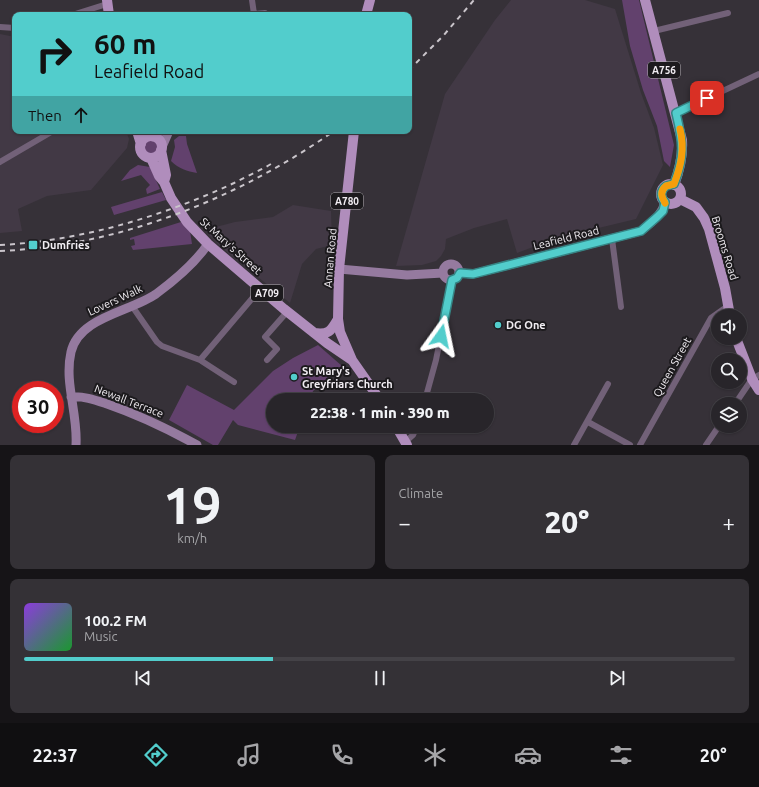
<!DOCTYPE html>
<html lang="en">
<head>
<meta charset="utf-8">
<style>
  :root { --surface:#28252a; --page:#343136; --text:#f1f3f6; --muted:#a5a5a8; --line:#444247; --accent:#52cdcc }
  body { margin:0; font-family:Ubuntu,sans-serif; background:var(--page); color:var(--text); height:100vh; display:flex; flex-direction:column; font-size:15px; white-space:nowrap }
  * { box-sizing:border-box; margin:0 }
  p { font-size:13px; color:var(--muted) }
  .icon { flex:none; width:22px; height:22px; fill:none; stroke:currentColor; stroke-width:2; stroke-linecap:round; stroke-linejoin:round }
  .map { position:relative; height:445px; overflow:hidden }
  .drawer { display:flex; flex-direction:column; gap:10px; padding:10px; background:#161417; flex:1 }
  .drawer>* { flex:none }
  .guide { position:absolute; left:12px; top:12px; width:400px; height:122px; border-radius:8px; box-shadow:0 1px 3px #0004,0 0 0 1px var(--line); background:#52cdcc; color:#111; overflow:hidden }
  .controls { position:absolute; left:711px; top:309px; display:grid; gap:8px }
  .controls a { display:grid; place-items:center; width:36px; height:36px; border-radius:50%; background:var(--surface); box-shadow:0 1px 3px #0004,0 0 0 1px var(--line); font-size:20px }
  .speed { position:absolute; left:12px; top:381px; display:flex; gap:8px; font-size:20px; font-weight:700; text-align:center }
  .speed>* { display:grid; place-content:center; width:52px; height:52px; border-radius:50%; background:var(--surface); box-shadow:0 1px 3px #0004,0 0 0 1px var(--line); line-height:1 }
  .speed .limit { border:6px solid #d22; background:#fff; color:#111 }
  .pin { position:absolute; display:grid; place-items:center; width:34px; height:34px; color:#fff; margin:-17px; border-radius:8px; box-shadow:0 2px 6px #0006 }
  .me { position:absolute; width:44px; margin:-22px; rotate:12deg; stroke-linejoin:round; filter:drop-shadow(0 0 3px #0008) }
  .turn { display:flex; align-items:center; gap:14px; height:84px; padding:0 16px; font-size:18px }
  .turn .icon { width:52px; height:52px; stroke-width:2.5 }
  .turn b { display:block; font-size:28px; line-height:34px }
  .then { display:flex; align-items:center; height:38px; padding:0 16px; background:#0003; gap:8px; font-size:15px }
  .big { font-size:30px; font-weight:800; line-height:1.1 }
  .drawer .tile { flex:1; display:flex; flex-direction:column; justify-content:center; gap:6px; min-width:0; padding:0 14px; border-radius:8px; background:var(--page) }
  .drawer .dial { align-items:center; gap:0 }
  .dial b { font-size:52px; line-height:1 }
  .song { display:flex; align-items:center; gap:12px }
  .cover { width:48px; height:48px; border-radius:6px; background:linear-gradient(135deg,hsl(270 70% 55%),hsl(130 70% 35%)) }
  .played { height:4px; border-radius:2px; background:linear-gradient(90deg,var(--accent) 35%,var(--line) 35%) }
  .keys { display:flex; justify-content:space-around; direction:ltr }
  .heat { display:flex; justify-content:space-between; align-items:center; font-size:22px; direction:ltr }
  .drawer .tiles { flex:1; display:grid; gap:10px; grid-template-columns:1fr 1fr }
  .tile:last-child { grid-column:span 2 }
  .trip { position:absolute; left:266px; top:393px; width:228px; height:40px; border-radius:20px; background:var(--surface); box-shadow:0 1px 3px #0004,0 0 0 1px var(--line); font-weight:800; line-height:40px; text-align:center }
  .dock { display:flex; height:64px; justify-content:space-around; align-items:center; background:#100f11; color:var(--muted) }
  .dock .icon { width:28px; height:28px }
  .dock .selected { color:var(--accent) }
  .dock b { font-size:18px; color:var(--text) }
  .map>svg:first-child { display:block }
  .built { fill:#423945 }
  .green { fill:#62416d }
  .lines { fill:none; stroke-linecap:round; stroke-linejoin:round }
  .street { stroke:#726178; stroke-width:6 }
  .secondary { stroke:#957a9f; stroke-width:9 }
  .primary { stroke:#b08dbc; stroke-width:10 }
  .rail { stroke:#cac5cb; stroke-width:2; stroke-dasharray:5 5; stroke-linecap:butt }
  .route-casing { stroke:#358585; stroke-width:10 }
  .route { stroke:#52cdcc; stroke-width:7 }
  .slow { stroke:#f59e0b; stroke-width:7 }
  .poi-dot { fill:#52cdcc; stroke:#1c1a1d; stroke-width:1.5 }
  .labels { text-anchor:middle; stroke-width:4; stroke-linejoin:round; paint-order:stroke }
  .shield { fill:#1c1a1d; stroke:#b1aeb2; stroke-width:1 }
  .shield-label { font-size:10px; font-weight:bold; fill:#f1edf2 }
  .street-label { font-size:11px; fill:#f1edf2; stroke:#1c1a1d }
  .poi-label { font-size:11px; font-weight:bold; fill:#f1edf2; stroke:#1c1a1d; text-anchor:start }
</style>
</head>
<body>
<div class="map">
<svg width="759" height="445" viewBox="0 0 759 445">
  <rect width="100%" height="100%" fill="#363138"/>
  <!-- built -->
  <path class="built" d="M511,0h74l30,9 26,84 13,35 9,37 -27,54 -79,19 -40,15 -10,-34 -33,9 -28,11 -1,10 -4,7 -5,5 -14,4 -26,1 49,-172 50,-74z
    M0,34l15,3v94h111l3,8 -2,9 -36,42 -44,6 -29,13 4,22 -22,2z
    M293,205l38,6 1,34 -16,4 -14,15 -12,39 -69,-56 -21,-21 12,2 23,-6 38,-5z"/>
  <!-- green -->
  <path class="green" d="M622,0h17l35,145 -4,22 -6,-6 -7,-35 -14,-36 -13,-44z
    M179,136h7l1,8 10,29c-10,-2 -18,-4 -26,-12l4,-14 -1,-7z
    M144 147a7 7 0 1 1 14 0a7 7 0 1 1-14 0Z
    M138,165l12,2 10,22 -13,5 -1,-5 4,-4 -9,-10 -20,6 9,-11z
    M162,192l4,8 -52,15 -3,-8z
    M181,222h1l8,9 2,13 -59,6 -2,-4 4,-1 -1,-6 -4,1v-2z
    M318,345l24,21 -29,25 -3,9h-37v26h27l-5,14 -57,-15 -5,-5 -15,25h-5l-44,-25 18,-35 47,25 39,-39 20,-13z"/>
  <g class="lines">
    <!-- street -->
    <path class="street" d="M252,0l2,14
      M72,15l35,-11
      M242,15l23,-2
      M0,27l15,1
      M654,31l74,-18
      M676,113l83,-39
      M0,162l53,-31
      M612,239l9,68
      M132,306l25,36 5,4 38,14 34,22
      M200,360l61,-72
      M267,360l10,-11 -12,-12 22,-25
      M425,400l11,-40 16,-80
      M735,404l17,-25 7,-4
      M588,422l42,23
      M405,442l8,-7 4,-9
      M574,445l34,-61
      M640,445l71,-127 17,-12
      M706,445l13,-19"/>
    <!-- secondary -->
    <path class="secondary" d="M153,137l6,-6
      M162,147l7,-16
      M443 272a8 8 0 1 1 16 0a8 8 0 1 1-16 0Z
      M339,269l68,6 36,-2
      M460,273l13,1 168,-43c10,-9 21,-15 24,-29
      M71,397c13,-1 24,3 36,7 32,11 61,25 90,41
      M76,445c2,-32 -12,-62 -5,-93 8,-35 59,-40 85,-58 19,-14 39,-31 52,-50"/>
    <!-- primary -->
    <path class="primary" d="M107,0l2,15
      M645,0l37,140c1,16 -2,29 -8,45
      M366,15l4,-15
      M137,131l4,13
      M354,131l-15,138 -1,50 2,13 12,28 28,40
      M140 147a11 11 0 1 1 22 0a11 11 0 1 1-22 0Z
      M161,150l5,25 -2,7
      M151,158l8,18 5,6 7,16 16,24 21,22 76,65 43,34 25,17
      M661 194a10 10 0 1 1 20 0a10 10 0 1 1-20 0Z
      M680,199l16,8 8,11 5,11 16,59 5,28
      M314,333c15,2 17,-2 24,-14
      M736,338l16,41 7,11
      M396,426l11,19"/>
    <!-- rail -->
    <path class="rail" d="M409,70l34,-34 31,-36
      M0,245c80,-4 161,-28 234,-62 13,-7 28,-13 40,-21
      M0,251c119,-5 237,-52 334,-120"/>
  </g>
  <g class="lines">
    <!-- route casing -->
    <g class="route-casing">
      <path id="route" d="M441,336l11,-56 5,-2 3,-5 13,1 168,-43 16,-14 6,-6 2,-9c-5,-5 -5,-11 1,-16l8,-2c11,-28 9,-42 2,-71l31,-15"/>
    </g>
    <!-- route -->
    <use href="#route" class="route"/>
    <!-- slow -->
    <path class="slow" d="M665,203c-3,-6 -6,-11 1,-17l8,-2c7,-18 11,-35 6,-55"/>
  </g>
  <!-- markers -->
  <g class="poi-dot">
    <rect x="28" y="240" width="10" height="10" rx="2"/>
    <circle cx="498" cy="325" r="4"/>
    <circle cx="294" cy="377" r="4"/>
  </g>
  <g class="labels">
    <!-- shield labels -->
    <g class="shield">
      <rect x="648" y="62" width="32" height="16" rx="3"/>
      <rect x="331" y="193" width="32" height="16" rx="3"/>
      <rect x="251" y="285" width="32" height="16" rx="3"/>
    </g>
    <g class="shield-label">
      <text x="664" y="74">A756</text>
      <text x="347" y="205">A780</text>
      <text x="267" y="297">A709</text>
    </g>
    <!-- street labels -->
    <g class="street-label">
      <text transform="translate(566 238) rotate(-14)" y="4">Leafield Road</text>
      <text transform="translate(231 246) rotate(42)" y="4">St Mary's Street</text>
      <text transform="translate(725 248) rotate(73)" y="4">Brooms Road</text>
      <text transform="translate(330 258) rotate(-85)" y="4">Annan Road</text>
      <text transform="translate(115 300) rotate(-25)" y="4">Lovers Walk</text>
      <text transform="translate(672 367) rotate(-61)" y="4">Queen Street</text>
      <text transform="translate(129 401) rotate(21)" y="4">Newall Terrace</text>
    </g>
    <!-- poi labels -->
    <g class="poi-label">
      <text x="42" y="249">Dumfries</text>
      <text x="506" y="329">DG One</text>
      <text x="302" y="375">St Mary's<tspan x="302" dy="13">Greyfriars Church</tspan></text>
    </g>
  </g>
</svg>
<div class="controls">
<a><svg class="icon" aria-label="sound" viewBox="0 0 24 24"><path d="M4 9h4l5-4v14l-5-4H4zM17 9q2 3 0 6"/></svg></a>
<a><svg class="icon" aria-label="search" viewBox="0 0 24 24"><circle cx="10" cy="10" r="6"/><path d="M15 15l6 6"/></svg></a>
<a><svg class="icon" aria-label="layers" viewBox="0 0 24 24"><path d="M12 4l9 5-9 5-9-5zM3 14l9 5 9-5"/></svg></a>
</div>
<div class="speed"><div class="limit">30</div></div>
<div class="pin" style="left:707px;top:98px;background:#d93025"><svg class="icon" aria-label="arrive" viewBox="0 0 24 24"><path d="M6 21V4h12l-3 4 3 4H6"/></svg></div>
<svg class="me" style="left:441px;top:336px" viewBox="-20 -20 40 40"><path d="M0-17L14 15 0 8-14 15z" fill="#52cdcc" stroke="#fff" stroke-width="4"/></svg>
<div class="trip">22:38 · 1 min · 390 m</div>
<div class="guide">
<div class="turn"><svg class="icon" aria-label="right" viewBox="0 0 24 24"><path d="M7 20v-9h11M14 6l5 5-5 5"/></svg><div><b>60 m</b>Leafield Road</div></div>
<div class="then">Then<svg class="icon" aria-label="ahead" viewBox="0 0 24 24"><path d="M12 20V5M6 11l6-6 6 6"/></svg></div>
</div>
</div>
<section class="drawer">
<div class="tiles">
<div class="tile dial"><b>19</b><p>km/h</p></div>
<div class="tile"><p>Climate</p>
<div class="heat"><a>−</a><b class="big">20°</b><a>+</a></div>
</div>
<div class="tile">
<div class="song"><i class="cover"></i><div><b>100.2 FM</b><p>Music</p></div></div>
<div class="played"></div>
<div class="keys"><svg class="icon" aria-label="previous" viewBox="0 0 24 24"><path d="M18 5L8 12l10 7zM5 5v14"/></svg><svg class="icon" aria-label="pause" viewBox="0 0 24 24"><path d="M8 5v14M16 5v14"/></svg><svg class="icon" aria-label="next" viewBox="0 0 24 24"><path d="M6 5l10 7-10 7zM19 5v14"/></svg></div>
</div>
</div>
</section>
<nav class="dock">
<b>22:37</b>
<svg class="icon selected" aria-label="directions" viewBox="0 0 24 24"><path d="M12 3l9 9-9 9-9-9zM9 14v-3h6M13 9l2 2-2 2"/></svg>
<svg class="icon" aria-label="music" viewBox="0 0 24 24"><path d="M9 18V5l10-2v13"/><circle cx="6" cy="18" r="3"/><circle cx="16" cy="16" r="3"/></svg>
<svg class="icon" aria-label="phone" viewBox="0 0 24 24"><path d="M5 4h4l2 5-3 2q2 4 5 5l2-3 5 2v4C11 20 4 13 5 4z"/></svg>
<svg class="icon" aria-label="climate" viewBox="0 0 24 24"><path d="M12 3v18M4 7l16 10M4 17L20 7"/></svg>
<svg class="icon" aria-label="car" viewBox="0 0 24 24"><path d="M5 17H2v-5l4-1 3-4h7l3 4 3 1v5h-3M9 17h6M6 11h13"/><circle cx="7" cy="17" r="2"/><circle cx="17" cy="17" r="2"/></svg>
<svg class="icon" aria-label="filters" viewBox="0 0 24 24"><path d="M4 7h16M4 17h16"/><circle cx="9" cy="7" r="2"/><circle cx="15" cy="17" r="2"/></svg>
<b>20°</b>
</nav>
</body>
</html>
